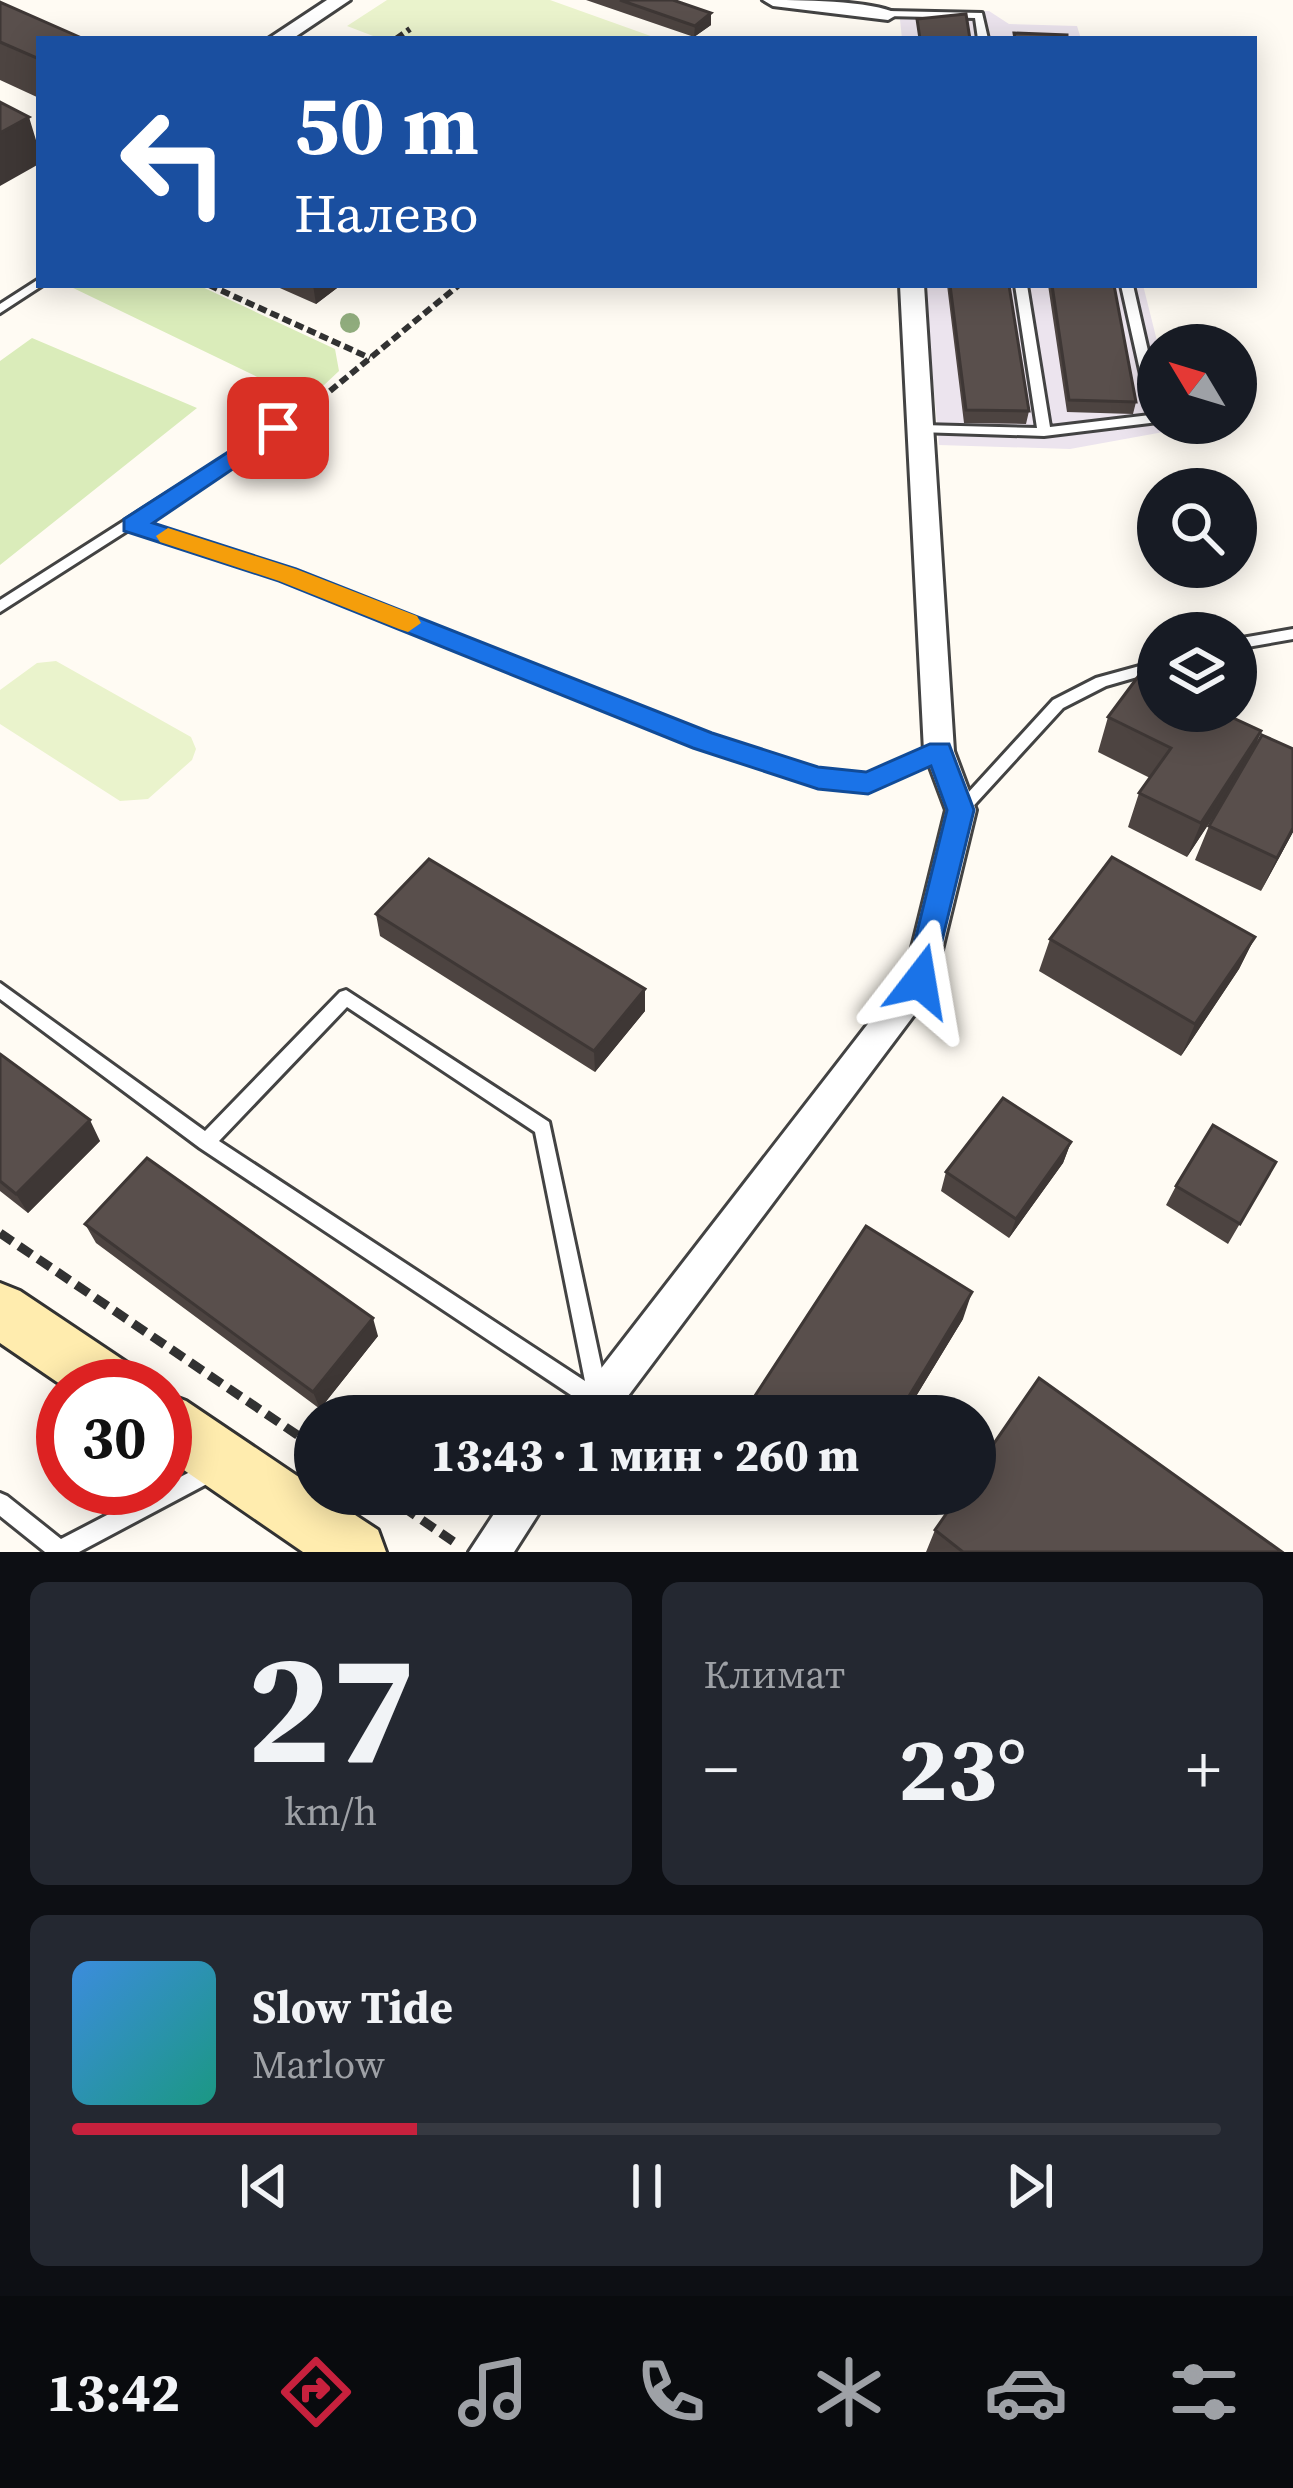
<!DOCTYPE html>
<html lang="ru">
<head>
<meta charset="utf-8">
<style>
  :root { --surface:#171b24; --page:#242831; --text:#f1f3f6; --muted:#9ea1a6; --line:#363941; --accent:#c7213d }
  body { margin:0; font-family:"Source Serif 4",serif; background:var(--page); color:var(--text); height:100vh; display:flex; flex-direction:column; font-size:45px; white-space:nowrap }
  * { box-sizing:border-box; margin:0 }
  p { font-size:39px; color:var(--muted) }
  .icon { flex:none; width:66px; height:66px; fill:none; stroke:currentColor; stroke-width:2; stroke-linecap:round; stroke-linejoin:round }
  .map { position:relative; height:1552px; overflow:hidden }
  .sheet { display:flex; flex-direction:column; gap:30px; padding:30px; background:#0d0f14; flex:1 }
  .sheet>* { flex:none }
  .hud { position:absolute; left:36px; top:36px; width:1221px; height:252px; border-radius:0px; box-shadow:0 6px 30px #0003; background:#1a4fa0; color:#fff; overflow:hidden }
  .needle { width:78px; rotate:308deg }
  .fabs { position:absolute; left:1137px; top:324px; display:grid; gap:24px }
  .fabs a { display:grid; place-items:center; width:120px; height:120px; border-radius:50%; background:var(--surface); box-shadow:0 6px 30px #0003; font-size:60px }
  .speed { position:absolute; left:36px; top:1359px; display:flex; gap:24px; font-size:60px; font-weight:700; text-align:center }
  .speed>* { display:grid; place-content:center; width:156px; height:156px; border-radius:50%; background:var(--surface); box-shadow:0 6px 30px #0003; line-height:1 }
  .speed .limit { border:18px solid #d22; background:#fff; color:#111 }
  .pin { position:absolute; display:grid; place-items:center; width:102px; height:102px; color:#fff; margin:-51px; border-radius:24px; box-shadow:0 6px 18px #0006 }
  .me { position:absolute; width:132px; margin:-66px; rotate:14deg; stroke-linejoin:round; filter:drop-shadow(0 0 9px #0008) }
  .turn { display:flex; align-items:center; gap:42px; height:252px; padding:0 60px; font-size:54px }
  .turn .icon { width:156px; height:156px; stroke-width:2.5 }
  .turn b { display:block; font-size:84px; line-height:102px }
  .big { font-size:90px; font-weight:800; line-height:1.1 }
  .sheet .widget { flex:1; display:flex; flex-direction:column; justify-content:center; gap:18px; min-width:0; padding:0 42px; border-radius:18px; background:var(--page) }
  .sheet .dial { align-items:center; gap:0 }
  .dial b { font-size:156px; line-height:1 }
  .song { display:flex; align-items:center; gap:36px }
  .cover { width:144px; height:144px; border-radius:18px; background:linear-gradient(135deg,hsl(210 70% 55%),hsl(170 70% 35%)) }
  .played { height:12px; border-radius:6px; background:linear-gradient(90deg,var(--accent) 30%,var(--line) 30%) }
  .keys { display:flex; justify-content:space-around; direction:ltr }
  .heat { display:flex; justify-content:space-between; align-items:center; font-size:66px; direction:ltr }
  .sheet .tiles { flex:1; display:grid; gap:30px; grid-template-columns:1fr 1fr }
  .widget:last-child { grid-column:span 2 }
  .trip { position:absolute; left:294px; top:1395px; width:702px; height:120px; border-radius:60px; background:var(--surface); box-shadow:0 6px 30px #0003; font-weight:800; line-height:120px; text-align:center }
  .dock { display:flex; height:192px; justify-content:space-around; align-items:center; background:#090b0e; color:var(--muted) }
  .dock .icon { width:84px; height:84px }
  .dock .current { color:var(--accent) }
  .dock b { font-size:54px; color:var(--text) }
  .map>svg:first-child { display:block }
  .industrial { fill:#ece4ee }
  .green { fill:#daecba }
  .pitch { fill:#eaf3cc }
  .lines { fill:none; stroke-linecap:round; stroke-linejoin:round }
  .lane-casing { stroke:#434343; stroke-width:6 }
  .street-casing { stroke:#434343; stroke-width:6 }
  .secondary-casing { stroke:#323232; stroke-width:6 }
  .path-far1 { stroke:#323232; stroke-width:6; stroke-dasharray:9 4.5; stroke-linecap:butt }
  .path { stroke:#323232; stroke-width:9; stroke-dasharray:15 8; stroke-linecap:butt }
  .lane { fill:#fff; fill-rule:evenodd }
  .street { fill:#fff; fill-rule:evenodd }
  .secondary { fill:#ffecae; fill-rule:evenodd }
  .tree { fill:#90ac7d }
  .wall { fill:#4d4441 }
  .shaded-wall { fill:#3e3735 }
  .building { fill:#594f4c; stroke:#3e3735; stroke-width:3 }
  .route { fill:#1a73e8; stroke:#114b97; stroke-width:3 }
  .slow { fill:#f59e0b }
</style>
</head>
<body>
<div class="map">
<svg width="1293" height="1552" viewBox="0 0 1293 1552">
  <rect width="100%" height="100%" fill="#fffbf3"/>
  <!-- industrial -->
  <path class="industrial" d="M899,10l90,1 20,13 68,2 4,13h-179z
    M924,285h219l15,60v78h20l2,6 -110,20 -131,-4z"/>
  <!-- green -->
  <path class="green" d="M67,285h131l137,64 4,22 -32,30z
    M32,338l165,70 -197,157v-204z"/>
  <!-- pitch -->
  <path class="pitch" d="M387,0h163l109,39h-278l-34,-13z
    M56,661l135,76 5,12 -4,11 -44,39 -28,2 -120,-77v-34l37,-27z"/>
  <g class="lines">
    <!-- lane casing -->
    <g class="lane-casing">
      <path id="lane" d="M888,11l94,2 6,26h-10l-3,-21 -90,-2 -2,-2z
        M39,279v6h4l-43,28v-9z
        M1015,285h12l23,142 100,-12 -29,-130h12l25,110v27l-114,14 -126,-4 -2,-3 6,-4 115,3z
        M314,400l6,4 -2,3 -178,116 153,49 415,165 109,35 50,5 72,-32 5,2 2,4 -2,4 -76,34 -51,-5 -119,-39 -415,-167 -153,-49 -130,83v-12z
        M1293,629v10l-57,10v-10z
        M1158,661v10l-52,15 -43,22 -97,106h-10l-3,-4 3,-4 97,-106 43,-22z
        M0,983l205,148 135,-139 6,-2 203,132 60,280 -3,7 -7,3 -7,-3 -392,-261 -200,-149zM347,1007l188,125 50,249 -366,-240z
        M213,1460l7,3 3,7 -3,7 -141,75h-34l-45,-36v-23l7,3 54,43 98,-51h6v-3z"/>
    </g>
    <!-- street casing -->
    <g class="street-casing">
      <path id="street" d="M327,0h23l-58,39h-24z
        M763,0c34,0 109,0 135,14l-10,6 -115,-14z
        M900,285h24l30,466 22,59 -44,181 -319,425h-43l5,-14 330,-426 41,-166 -22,-59z
        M507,1494h44l-37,58h-45z"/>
    </g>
    <!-- secondary casing -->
    <g class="secondary-casing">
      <path id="secondary" d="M0,1283l20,8 112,75 9,20h-78l-63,-43z
        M165,1393l21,8 129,87v6h8l55,36 8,22h-83l-138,-95z"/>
    </g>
    <!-- path-far1 -->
    <path class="path-far1" d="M396,39l14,-10
      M209,285l161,73
      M330,391l129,-106"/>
    <!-- path -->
    <path class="path" d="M0,1233l315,214
      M384,1494l73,50"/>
    <!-- lane -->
    <use href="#lane" class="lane"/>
    <!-- street -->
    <use href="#street" class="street"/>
    <!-- secondary -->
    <use href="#secondary" class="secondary"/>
  </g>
  <!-- trees -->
  <circle class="tree" cx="350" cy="323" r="10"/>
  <!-- wall -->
  <path class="wall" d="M586,0h87l38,25 -17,12z
    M0,2l39,37v59l-39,-18z
    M273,285h68l-25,19z
    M947,285h62l20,126 -3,13 -62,-1z
    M1048,285h66l22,117 -3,12 -66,-2z
    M1108,717l153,14 -8,21 40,80 -32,59 -66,-31 14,-34 13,-23 -35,54 -59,-30 11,-34 11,-15 -52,-26z
    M376,914l269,97 -50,61 -215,-136z
    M1255,937l-16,32 -58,87 -142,-85 11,-32z
    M0,1054l100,87 -72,72 -28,-22z
    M1071,1142l-8,21 -54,75 -68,-47 5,-19z
    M1276,1162l-48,82 -62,-39 10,-19z
    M85,1224l293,112 -58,73 -224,-166z
    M963,1319l-59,97h-157l2,-11z
    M841,1494h16l-5,8z
    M935,1530l347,22h-356z"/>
  <!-- shaded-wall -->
  <path class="shaded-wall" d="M711,13v12l-17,12 1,-11z
    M29,117l10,33v14l-39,22v-53z
    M313,285h28l-25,19z
    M1261,731l-14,35 -60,91 14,-34z
    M1293,828v4l-32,59 16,-33z
    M1255,937l-16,32 -58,87 14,-32z
    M645,989v22l-50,61 -1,-21z
    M90,1120l10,21 -72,72 -12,-19z
    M1071,1142l-8,21 -54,75 7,-19z
    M972,1292l-9,27 -59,97h-7z
    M373,1318l5,18 -58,73 -7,-17z"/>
  <!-- building -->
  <path class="building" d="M620,0h53l38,13 -16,13z
    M0,2l84,37h-45v20l-39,-17z
    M966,14l4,25h-50l-3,-20z
    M1014,33l53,2v4h-52z
    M0,102l29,15 -29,16z
    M950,285h59l20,126 -63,-1z
    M1052,285h62l22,117 -67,-2z
    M1140,674l18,9v28h60l43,20 -60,92 -62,-30 32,-45 -63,-31z
    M1262,735l31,14v79l-16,30 -68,-32z
    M1112,857l143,80 -60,87 -145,-85z
    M429,859l216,130 -51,62 -218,-137z
    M0,1054l90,66 -74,74 -16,-13z
    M1003,1098l68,44 -55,77 -70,-47z
    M1213,1125l63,37 -36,62 -64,-38z
    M147,1158l226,160 -60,74 -228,-168z
    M866,1226l106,66 -75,124h-131l-17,-11z
    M1039,1378l243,174h-319l-28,-22 25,-36h15v-23z"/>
  <!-- route -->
  <path class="route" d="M278,420l12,8 -4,5 -133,90 143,46 416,164 106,34 48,5 64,-28h19l25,66 -44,180 -10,4 -11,-4 -4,-9 42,-171 -16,-44 -63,28 -50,-5 -125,-41 -414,-167 -155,-50v-12z"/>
  <!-- slow -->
  <path class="slow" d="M168,528l128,41 121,47 4,7 -13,9 -9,-3 -120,-48 -119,-39 -4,-6z"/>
</svg>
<div class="fabs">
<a><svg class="needle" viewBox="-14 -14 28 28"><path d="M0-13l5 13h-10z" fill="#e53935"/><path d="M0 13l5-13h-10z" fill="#9ea1a6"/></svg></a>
<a><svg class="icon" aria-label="search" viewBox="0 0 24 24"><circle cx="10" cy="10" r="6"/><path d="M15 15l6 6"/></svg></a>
<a><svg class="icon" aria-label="layers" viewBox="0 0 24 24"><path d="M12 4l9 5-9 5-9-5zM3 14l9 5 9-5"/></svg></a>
</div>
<div class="speed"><div class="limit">30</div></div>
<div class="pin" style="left:278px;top:428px;background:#d93025"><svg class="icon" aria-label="arrive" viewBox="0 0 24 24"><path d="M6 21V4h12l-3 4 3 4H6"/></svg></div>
<svg class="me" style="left:920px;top:981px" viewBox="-20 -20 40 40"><path d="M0-17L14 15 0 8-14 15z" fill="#1a73e8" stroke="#fff" stroke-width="4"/></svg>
<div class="trip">13:43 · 1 мин · 260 m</div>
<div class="hud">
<div class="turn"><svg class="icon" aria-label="left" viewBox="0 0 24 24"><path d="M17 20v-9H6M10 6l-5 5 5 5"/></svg><div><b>50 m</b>Налево</div></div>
</div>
</div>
<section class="sheet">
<div class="tiles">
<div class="widget dial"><b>27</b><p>km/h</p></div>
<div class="widget"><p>Климат</p>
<div class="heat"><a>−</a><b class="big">23°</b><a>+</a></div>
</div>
<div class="widget">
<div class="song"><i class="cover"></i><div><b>Slow Tide</b><p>Marlow</p></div></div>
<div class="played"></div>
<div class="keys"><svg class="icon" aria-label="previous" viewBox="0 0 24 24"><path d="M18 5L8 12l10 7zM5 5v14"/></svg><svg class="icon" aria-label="pause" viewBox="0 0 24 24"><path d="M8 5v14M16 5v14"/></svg><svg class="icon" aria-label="next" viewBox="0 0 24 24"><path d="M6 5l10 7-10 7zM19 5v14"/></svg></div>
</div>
</div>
</section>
<nav class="dock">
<b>13:42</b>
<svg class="icon current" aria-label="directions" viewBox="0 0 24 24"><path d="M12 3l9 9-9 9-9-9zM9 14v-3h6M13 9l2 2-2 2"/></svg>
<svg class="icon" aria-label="music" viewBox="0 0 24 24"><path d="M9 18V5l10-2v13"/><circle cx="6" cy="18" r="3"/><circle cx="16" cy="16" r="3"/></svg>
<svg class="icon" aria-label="phone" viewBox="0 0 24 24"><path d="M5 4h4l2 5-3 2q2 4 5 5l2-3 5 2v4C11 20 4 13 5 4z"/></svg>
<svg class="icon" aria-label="climate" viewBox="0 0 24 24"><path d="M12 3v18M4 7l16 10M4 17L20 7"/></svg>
<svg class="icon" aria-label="car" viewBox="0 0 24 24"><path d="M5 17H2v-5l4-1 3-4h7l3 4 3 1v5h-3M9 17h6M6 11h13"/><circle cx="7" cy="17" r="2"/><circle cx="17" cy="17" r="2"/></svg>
<svg class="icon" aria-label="filters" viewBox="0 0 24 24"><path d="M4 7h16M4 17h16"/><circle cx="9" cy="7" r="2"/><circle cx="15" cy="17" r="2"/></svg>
</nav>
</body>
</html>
